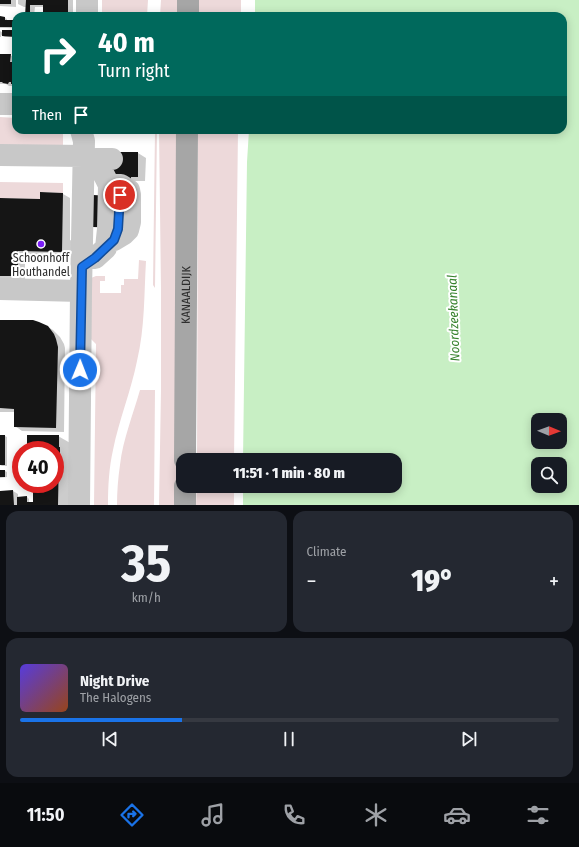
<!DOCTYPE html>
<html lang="en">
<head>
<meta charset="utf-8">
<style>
  :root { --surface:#171b24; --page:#242831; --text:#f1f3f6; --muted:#9ea1a6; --line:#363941; --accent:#1a73e8 }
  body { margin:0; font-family:"Fira Sans Condensed",sans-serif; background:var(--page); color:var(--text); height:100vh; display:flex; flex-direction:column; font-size:15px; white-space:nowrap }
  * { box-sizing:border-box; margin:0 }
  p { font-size:13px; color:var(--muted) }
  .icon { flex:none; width:22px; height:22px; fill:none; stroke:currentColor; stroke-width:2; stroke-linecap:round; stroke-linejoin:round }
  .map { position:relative; height:505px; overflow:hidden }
  .drawer { display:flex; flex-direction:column; gap:6px; padding:6px; background:#0d0f14; flex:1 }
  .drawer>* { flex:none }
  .top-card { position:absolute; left:12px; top:12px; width:555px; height:122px; border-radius:12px; box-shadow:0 2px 10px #0003; background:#00695c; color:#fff; overflow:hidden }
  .needle { width:26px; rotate:91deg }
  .tools { position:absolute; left:531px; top:413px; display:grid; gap:8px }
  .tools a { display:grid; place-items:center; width:36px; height:36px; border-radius:8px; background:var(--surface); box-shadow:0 2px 10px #0003; font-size:20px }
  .speed { position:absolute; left:12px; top:441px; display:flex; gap:8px; font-size:20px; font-weight:700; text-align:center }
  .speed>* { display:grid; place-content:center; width:52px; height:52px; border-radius:50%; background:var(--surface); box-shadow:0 2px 10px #0003; line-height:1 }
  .speed .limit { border:6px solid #d22; background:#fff; color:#111 }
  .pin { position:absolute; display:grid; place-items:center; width:34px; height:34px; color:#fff; margin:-17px; border:2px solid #fff; border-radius:50%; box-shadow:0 1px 4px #0007 }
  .me { position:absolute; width:44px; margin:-22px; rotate:1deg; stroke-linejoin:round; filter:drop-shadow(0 0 3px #0008) }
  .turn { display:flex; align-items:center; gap:14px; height:84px; padding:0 20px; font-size:18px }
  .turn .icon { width:52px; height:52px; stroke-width:2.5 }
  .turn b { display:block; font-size:28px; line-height:34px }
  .then { display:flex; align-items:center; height:38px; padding:0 20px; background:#0003; gap:8px; font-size:15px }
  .big { font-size:30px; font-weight:800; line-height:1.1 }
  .drawer .tile { flex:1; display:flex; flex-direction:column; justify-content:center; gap:6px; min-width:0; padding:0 14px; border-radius:12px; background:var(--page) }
  .drawer .dial { align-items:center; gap:0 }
  .dial b { font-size:52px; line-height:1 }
  .song { display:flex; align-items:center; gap:12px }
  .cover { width:48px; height:48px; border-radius:6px; background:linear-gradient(135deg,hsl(250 70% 55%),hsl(20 70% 35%)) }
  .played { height:4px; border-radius:2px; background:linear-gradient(90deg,var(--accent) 30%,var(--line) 30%) }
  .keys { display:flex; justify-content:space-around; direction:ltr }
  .heat { display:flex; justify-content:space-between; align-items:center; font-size:22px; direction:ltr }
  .drawer .tiles { flex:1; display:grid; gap:6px; grid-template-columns:1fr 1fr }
  .tile:last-child { grid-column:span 2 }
  .trip { position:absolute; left:176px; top:453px; width:226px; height:40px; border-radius:12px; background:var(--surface); box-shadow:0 2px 10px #0003; font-weight:800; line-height:40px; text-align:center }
  .dock { display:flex; height:64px; justify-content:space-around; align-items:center; background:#090b0e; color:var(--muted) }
  .dock .icon { width:28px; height:28px }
  .dock .current { color:var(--accent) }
  .dock b { font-size:18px; color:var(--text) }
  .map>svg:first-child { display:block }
  .green { fill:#edd9da }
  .water { fill:#c8efc4; fill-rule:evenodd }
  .shadow { fill:#0003 }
  .building { fill:#151515 }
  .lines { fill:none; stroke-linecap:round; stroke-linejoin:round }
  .minor { stroke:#c8c8c8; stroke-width:22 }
  .major { stroke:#a6a6a6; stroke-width:22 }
  .route-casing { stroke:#114b97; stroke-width:10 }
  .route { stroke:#1a73e8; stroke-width:7 }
  .poi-dot { fill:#7b1ef6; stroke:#fff; stroke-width:1.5 }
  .labels { text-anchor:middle; stroke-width:4; stroke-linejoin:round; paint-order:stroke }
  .poi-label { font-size:12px; fill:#2e2e2e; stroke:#fff }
  .street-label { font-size:12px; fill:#2e2e2e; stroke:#fff }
  .water-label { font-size:13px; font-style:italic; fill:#38832f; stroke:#fff }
</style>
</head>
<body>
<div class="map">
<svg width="579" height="505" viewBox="0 0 579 505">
  <rect width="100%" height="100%" fill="#fff"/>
  <!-- green -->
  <path class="green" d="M102,0h46l-1,16h-45z
    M161,0h18v16h-19z
    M199,0h42v16h-42z
    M0,117l16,1v12h45l2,2v13h-63z
    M155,130h2l-2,158 -2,-3z
    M159,130h20l-2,375h-18l2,-114v-102z
    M198,130h40l-4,330h-37z
    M0,182l63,1v10l-22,-1 -1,7 -40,-1z
    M139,260l7,1c-2,33 -1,67 -9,100 -6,30 -18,59 -24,89 -4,18 -5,36 -5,55h-14l2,-161 -7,-7 2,-59 5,-2h9v5h-5v12h21v-8h3v-6h14z
    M140,390h15l-1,115h-37c0,-13 1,-27 3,-40 3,-26 13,-50 20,-75z
    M197,486h37v19h-38z"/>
  <!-- water -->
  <path class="water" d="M255,0h324v505h-336v-19h152v-26h-152l4,-298 2,-32h314v-114h-308zM538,420h22v22h-22zM538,464h22v22h-22z"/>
  <!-- shadow -->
  <path class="shadow" d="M0,0h16v7l-16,-1z
    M18,0h55v16h-29v-9h-9l-1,9h-8l1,-9h-3l-6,-3z
    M0,18h5l2,1v2h9v7h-16z
    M0,31l3,2 13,-2v6h-11l-4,-2v2h-1z
    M0,55h10l5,3 1,27 -2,-1 -1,2h-4l-3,-2h-6z
    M113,153h25l8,5 -1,23h-12l3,48 -40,-2 -3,-1 20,-29z
    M63,194l7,4v42l2,1 -1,16 -42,-1 -4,-2v26l-25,-1v-80l41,1z
    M0,321l45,4 8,5 7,7 4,7 1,4 -1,84 -42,-1 -7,-5v-14h-15z
    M0,436h5l2,1v29h-5l-2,-1z
    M58,436l14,8 -1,61h-71v-13l13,-1 5,3v4l9,-1 2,2v4h5v-19h21v-34h-27z
    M0,471h5l2,1v5l-7,1z"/>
  <!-- building -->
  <path class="building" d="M0,0h11v4h-11z
    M26,0h42v16h-25v-11h-13v11h-5z
    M0,16l5,1v3h11v7h-16z
    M2,30h14v7l-14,-1z
    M0,54h11l-1,8h6v22h-5v-2h-2l-1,2 -5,-1 -1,-1h-2z
    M112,152h26v25h-7v20l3,31 -42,-1 1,-32 19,1z
    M40,192l23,1 -1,59 -44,-1v25h-18v-78l40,1z
    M0,320h33l6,2 9,4 6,8 2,5 2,8 -2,81 -42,-1v-18l-14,-1z
    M0,435h5v30h-5z
    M27,435h32v12h1v7h-1l-1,51h-41v-8l10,-1v6h6v-18h22v-34h-28z
    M0,470h5v7h-5z
    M13,490l1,15h-14v-14z"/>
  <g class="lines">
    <!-- minor -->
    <path class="minor" d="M87,16v-16
      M0,104h16
      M0,155l84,1
      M109,185h12l8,5 1,5v27l-2,8 -4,4 -10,6
      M95,258l11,-10 2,-19 1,-44 -13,-26h16
      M0,289l81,2
      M79,505l2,-214 3,-150 -3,-11"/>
    <!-- major -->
    <g class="major">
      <path d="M188,16v-16"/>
      <path id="s1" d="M185,460l2,-330"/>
      <path d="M185,505v-19"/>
    </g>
  </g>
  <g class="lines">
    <!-- route casing -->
    <g class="route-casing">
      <path id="route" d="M80,370l2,-103 13,-9 19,-18 4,-11 2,-34"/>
    </g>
    <!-- route -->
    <use href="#route" class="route"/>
  </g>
  <!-- markers -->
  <circle class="poi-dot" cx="41" cy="244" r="4"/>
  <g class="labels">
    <!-- poi labels -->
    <g class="poi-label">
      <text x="41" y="262">Schoonhoff<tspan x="41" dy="14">Houthandel</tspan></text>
    </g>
    <!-- street labels -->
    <g class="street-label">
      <text dy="4" stroke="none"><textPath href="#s1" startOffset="165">KANAALDIJK</textPath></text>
    </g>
    <!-- water labels -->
    <g class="water-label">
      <text transform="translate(453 318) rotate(-92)" y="5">Noordzeekanaal</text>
    </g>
  </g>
</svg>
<div class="tools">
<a><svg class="needle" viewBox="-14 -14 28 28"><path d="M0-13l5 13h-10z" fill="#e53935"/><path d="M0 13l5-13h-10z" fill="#9ea1a6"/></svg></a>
<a><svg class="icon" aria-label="search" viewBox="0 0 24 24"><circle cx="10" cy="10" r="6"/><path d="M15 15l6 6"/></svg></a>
</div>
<div class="speed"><div class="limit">40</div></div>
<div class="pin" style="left:120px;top:195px;background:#d93025"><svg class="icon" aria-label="arrive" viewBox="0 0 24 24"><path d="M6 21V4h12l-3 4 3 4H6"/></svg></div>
<svg class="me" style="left:80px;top:370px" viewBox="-20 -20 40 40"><circle r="17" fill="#1a73e8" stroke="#fff" stroke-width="3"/><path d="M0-11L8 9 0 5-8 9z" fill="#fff"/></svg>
<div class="trip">11:51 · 1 min · 80 m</div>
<div class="top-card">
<div class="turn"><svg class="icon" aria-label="right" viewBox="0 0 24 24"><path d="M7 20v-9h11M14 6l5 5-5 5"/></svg><div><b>40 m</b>Turn right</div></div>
<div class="then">Then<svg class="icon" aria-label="arrive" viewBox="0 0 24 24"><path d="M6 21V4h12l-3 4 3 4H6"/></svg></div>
</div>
</div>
<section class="drawer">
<div class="tiles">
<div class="tile dial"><b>35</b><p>km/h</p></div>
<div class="tile"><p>Climate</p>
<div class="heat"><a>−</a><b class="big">19°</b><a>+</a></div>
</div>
<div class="tile">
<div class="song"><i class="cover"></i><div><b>Night Drive</b><p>The Halogens</p></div></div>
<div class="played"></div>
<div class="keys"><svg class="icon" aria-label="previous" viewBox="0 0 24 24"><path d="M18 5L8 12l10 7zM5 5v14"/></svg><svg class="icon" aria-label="pause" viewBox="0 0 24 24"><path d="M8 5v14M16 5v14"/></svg><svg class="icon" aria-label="next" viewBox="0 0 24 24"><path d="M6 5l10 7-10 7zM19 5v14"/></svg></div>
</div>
</div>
</section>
<nav class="dock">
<b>11:50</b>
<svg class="icon current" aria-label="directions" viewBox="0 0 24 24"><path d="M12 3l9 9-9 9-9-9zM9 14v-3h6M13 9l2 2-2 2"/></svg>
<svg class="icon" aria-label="music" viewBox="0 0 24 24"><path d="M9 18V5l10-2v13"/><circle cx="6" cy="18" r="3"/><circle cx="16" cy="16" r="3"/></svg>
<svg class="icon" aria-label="phone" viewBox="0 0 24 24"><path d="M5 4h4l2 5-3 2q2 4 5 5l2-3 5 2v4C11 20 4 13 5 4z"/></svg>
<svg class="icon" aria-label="climate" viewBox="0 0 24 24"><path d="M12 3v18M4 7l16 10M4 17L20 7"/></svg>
<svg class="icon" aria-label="car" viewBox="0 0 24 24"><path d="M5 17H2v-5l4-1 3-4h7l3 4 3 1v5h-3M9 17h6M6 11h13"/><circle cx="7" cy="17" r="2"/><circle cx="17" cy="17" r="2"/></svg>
<svg class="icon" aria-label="filters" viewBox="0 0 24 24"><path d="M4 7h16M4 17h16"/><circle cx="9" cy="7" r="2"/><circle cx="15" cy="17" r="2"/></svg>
</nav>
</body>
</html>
